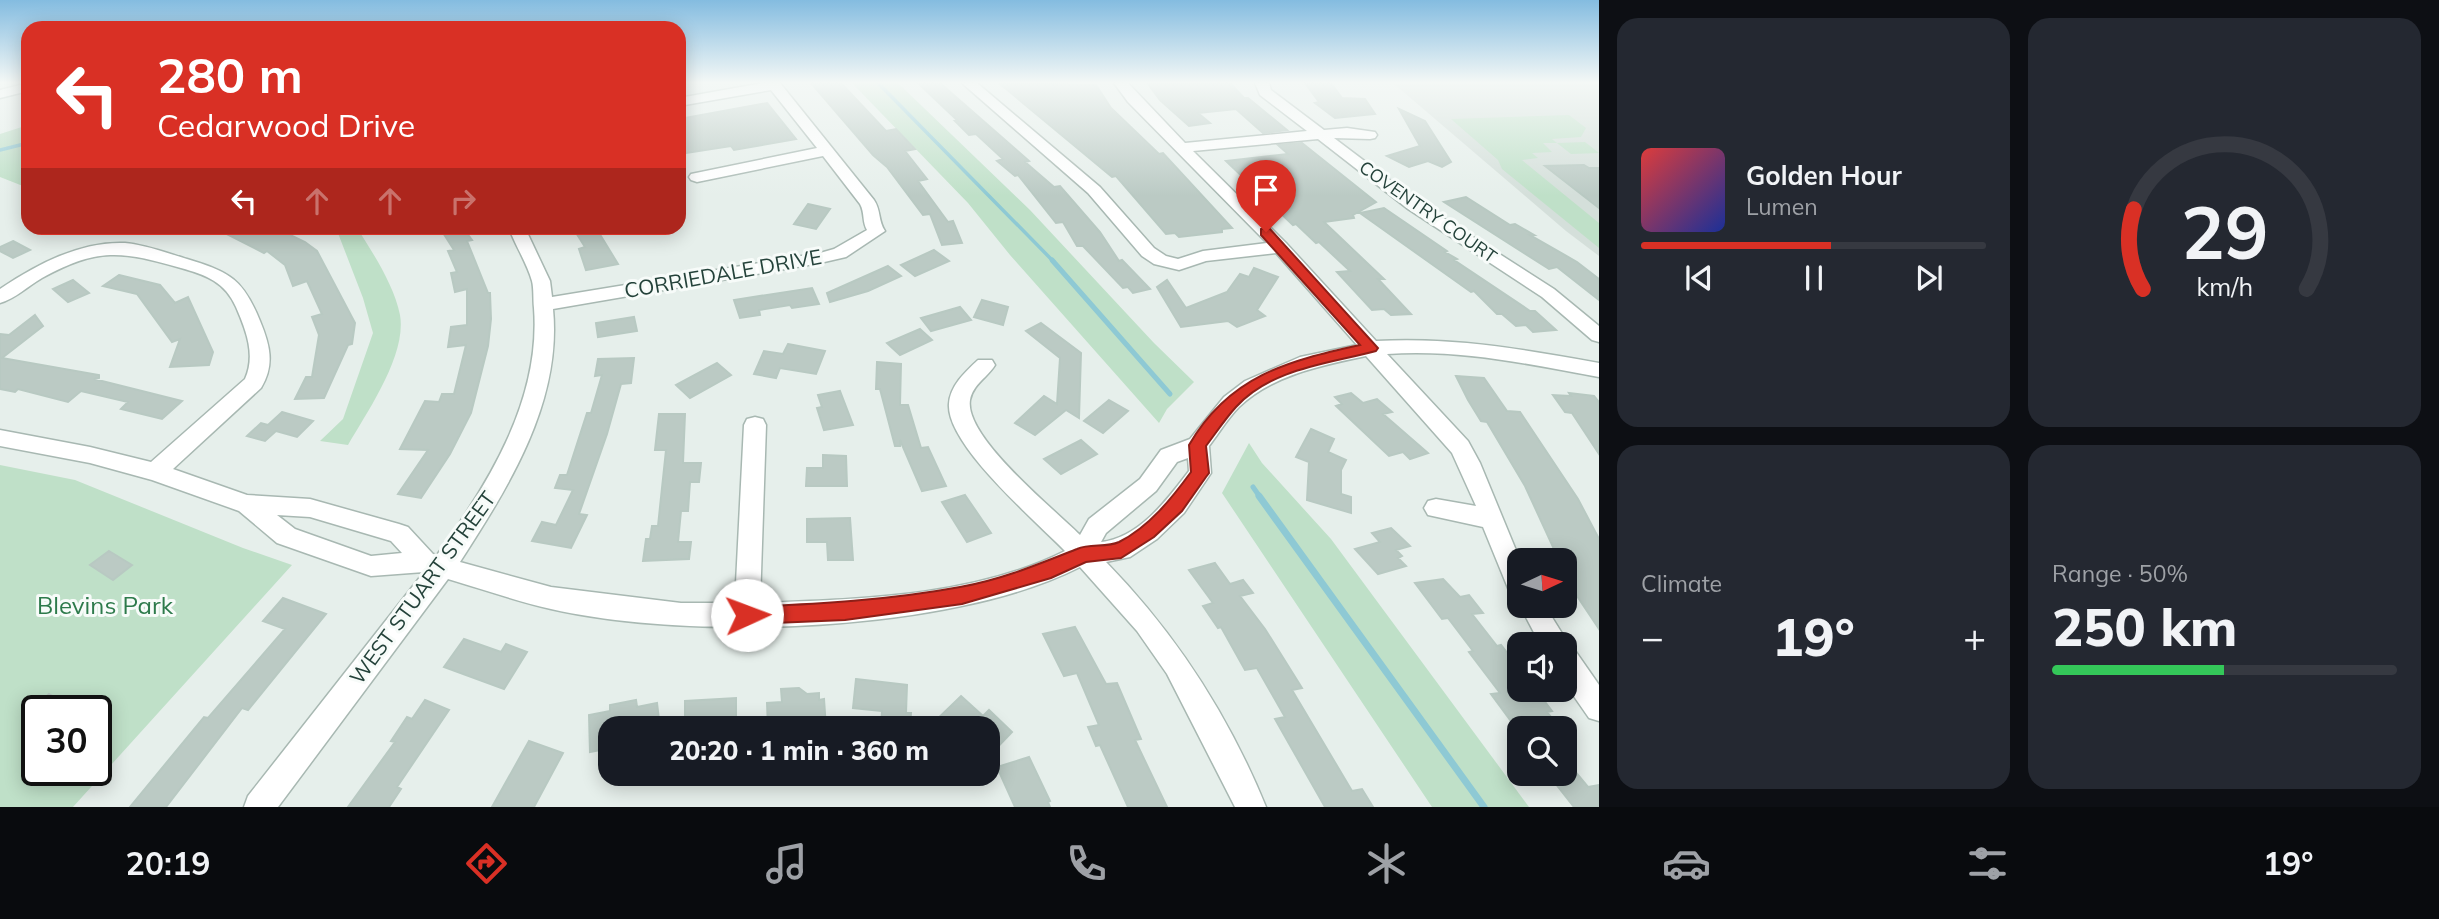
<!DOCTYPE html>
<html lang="en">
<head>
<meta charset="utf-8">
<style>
  :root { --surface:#171b24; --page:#242831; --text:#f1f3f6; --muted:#9ea1a6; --line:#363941; --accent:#d93025 }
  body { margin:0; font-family:Mulish,sans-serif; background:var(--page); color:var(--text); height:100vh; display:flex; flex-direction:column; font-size:26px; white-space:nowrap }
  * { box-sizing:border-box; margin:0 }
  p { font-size:23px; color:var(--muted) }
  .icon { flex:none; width:38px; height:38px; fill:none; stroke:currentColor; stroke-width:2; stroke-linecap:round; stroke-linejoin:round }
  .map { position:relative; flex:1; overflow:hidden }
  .drawer { display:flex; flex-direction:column; gap:18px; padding:18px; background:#0d0f14; width:840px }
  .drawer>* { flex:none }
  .guide { position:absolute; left:21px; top:21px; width:665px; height:214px; border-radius:21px; box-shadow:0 4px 18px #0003; background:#d93025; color:#fff; overflow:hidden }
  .needle { width:46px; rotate:86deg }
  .buttons { position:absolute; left:1507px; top:548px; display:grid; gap:14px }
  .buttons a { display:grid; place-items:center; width:70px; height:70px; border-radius:14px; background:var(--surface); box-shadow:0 4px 18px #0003; font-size:35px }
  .speed { position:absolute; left:21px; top:695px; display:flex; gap:14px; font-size:35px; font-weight:700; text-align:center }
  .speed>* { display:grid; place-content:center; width:91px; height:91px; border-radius:50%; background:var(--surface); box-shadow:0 4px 18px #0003; line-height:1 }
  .speed .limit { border:4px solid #111; border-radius:10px; background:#fff; color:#111 }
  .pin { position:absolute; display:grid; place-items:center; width:60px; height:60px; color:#fff; margin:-72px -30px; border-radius:50% 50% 50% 0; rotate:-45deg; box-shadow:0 0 7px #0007 }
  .pin .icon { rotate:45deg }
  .me { position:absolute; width:77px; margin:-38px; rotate:88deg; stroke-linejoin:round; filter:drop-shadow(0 0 5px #0008) }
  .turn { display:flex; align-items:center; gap:24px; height:147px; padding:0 21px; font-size:32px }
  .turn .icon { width:91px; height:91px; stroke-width:2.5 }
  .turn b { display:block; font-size:49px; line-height:60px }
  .lanes { display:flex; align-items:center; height:66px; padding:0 21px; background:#0003; justify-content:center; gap:35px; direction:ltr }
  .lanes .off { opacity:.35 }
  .big { font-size:52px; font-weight:800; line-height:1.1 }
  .drawer .card { flex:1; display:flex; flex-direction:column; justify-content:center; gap:10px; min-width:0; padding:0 24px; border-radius:21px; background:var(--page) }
  .drawer .dial { align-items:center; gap:0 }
  .dial svg { height:182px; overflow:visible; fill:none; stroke:var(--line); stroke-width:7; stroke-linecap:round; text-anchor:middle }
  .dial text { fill:var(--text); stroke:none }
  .song { display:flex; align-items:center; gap:21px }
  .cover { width:84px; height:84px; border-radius:10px; background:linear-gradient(135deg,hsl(0 70% 55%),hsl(230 70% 35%)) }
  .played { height:7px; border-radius:4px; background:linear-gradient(90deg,var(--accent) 55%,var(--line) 55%) }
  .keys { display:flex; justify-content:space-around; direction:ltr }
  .heat { display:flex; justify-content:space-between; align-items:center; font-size:38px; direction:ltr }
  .charge { height:10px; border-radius:5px; background:linear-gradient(90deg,#34c759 50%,var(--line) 0) }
  .drawer .tiles { flex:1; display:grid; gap:18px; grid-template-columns:repeat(2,1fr) }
  .trip { position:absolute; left:598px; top:716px; width:402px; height:70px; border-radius:21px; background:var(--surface); box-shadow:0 4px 18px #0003; font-weight:800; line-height:70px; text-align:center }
  .tabs { display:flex; height:112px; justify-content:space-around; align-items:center; background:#090b0e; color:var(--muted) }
  .tabs .icon { width:49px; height:49px }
  .tabs .current { color:var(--accent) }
  .tabs b { font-size:32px; color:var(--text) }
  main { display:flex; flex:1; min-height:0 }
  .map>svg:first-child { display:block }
  .built { fill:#d4dfda }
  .green { fill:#bfe0c8; fill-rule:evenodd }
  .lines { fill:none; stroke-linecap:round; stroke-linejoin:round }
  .stream-far2 { stroke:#8ec9d4; stroke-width:3.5 }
  .stream-far1 { stroke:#8ec9d4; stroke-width:5 }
  .stream { stroke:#8ec9d4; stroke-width:7 }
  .building { fill:#bbcac4; stroke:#b8c9c2; stroke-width:2 }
  .minor-casing { stroke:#a8b8b2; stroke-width:3 }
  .minor { fill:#fff; fill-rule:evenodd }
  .route { fill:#d93025; stroke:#8d1f18; stroke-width:2 }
  .labels { text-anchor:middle; stroke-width:6; stroke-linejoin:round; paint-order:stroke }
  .far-street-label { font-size:18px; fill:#24423a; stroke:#f7fbf9 }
  .street-label { font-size:21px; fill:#24423a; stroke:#f7fbf9 }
  .near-park-label { font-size:24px; fill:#2d7a4b; stroke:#f7fbf9 }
</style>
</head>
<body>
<main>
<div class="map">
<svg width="1599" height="807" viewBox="0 0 1599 807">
  <rect width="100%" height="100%" fill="#e6efeb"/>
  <!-- built -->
  <path class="built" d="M1393,83h206v173l-33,-25z"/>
  <!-- green -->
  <path class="green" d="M852,83h46l132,127 124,133 40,39 -27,27 -8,14 -149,-168 -42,-52z
    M1569,115l17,13 -5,9 -29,2 5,4 28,-1 14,11 -28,1 -14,-11h-14l9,9 -20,1 6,5 -16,2 77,63v25l-97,-79 -4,-9 -47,-41z
    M28,125v63l-28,-11v-43z
    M336,228h21c16,25 37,57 43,87 7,40 -33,97 -52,130l-28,-4 23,-22 30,-86 -10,-35z
    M1249,443l13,20 69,76 198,268h-97l-210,-314z
    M0,465l75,15 168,68 49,17 -219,242h-73zM37,710h59v60h-59z"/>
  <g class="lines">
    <!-- stream-far2 -->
    <path class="stream-far2" d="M878,83l176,179
      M0,150l28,-7"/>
    <!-- stream-far1 -->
    <path class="stream-far1" d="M1052,260l118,134
      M1253,487l7,10"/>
    <!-- stream -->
    <path class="stream" d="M1259,496l225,311"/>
  </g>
  <!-- building -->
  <path class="building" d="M811,83h30l45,48 10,-2 19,20 -10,2 22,28 -9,2 30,41 5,-1 9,22 -20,2 -12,-31 -7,1 -36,-48 -14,-12z
    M918,83h22l89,78 -4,1 29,25 6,-1 40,46 19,29 3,-1 28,29 -17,4 -5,-6 -5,1 -40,-42h-6l-14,-24 -7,1 -38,-48 -3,1 -18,-15 6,-2 -27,-25 -7,1 -14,-14h3z
    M999,83l97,2 15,23 48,46 4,-1 69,75 -10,1v3l-43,5 -4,-4 -9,1 -50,-58 -4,1z
    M1230,83l14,15h4l39,32 -24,3 -27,-24 -38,4 12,10 -21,3 -29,-26 -12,-16z
    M1305,83h26l11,15 23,1 10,15 -40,4 -20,-15 4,-1z
    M767,103l29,36 -62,11 -3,-4 -52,8v-35z
    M1399,109l26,12 26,41 -9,5 -14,-6 -19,6 -22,-11 33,-10z
    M1302,143l74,59 -23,13 1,3 -30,4 60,57h-6l33,35 -20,1 -7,-6 -12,1 -35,-38 13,-1 -31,-29 -3,1 -20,-19 -3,1 -67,-64 62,-7 -10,-9z
    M1584,165l5,3h10v40l-54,-42z
    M1466,197l44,28 5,-1 19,11h-4l47,27 22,17v21l-42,-33 -8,2 -105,-67z
    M808,204l22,5 -14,20 -22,-5z
    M1384,208l63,43 -2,1 12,7 -3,1 76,51h5l21,19 -23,2 -7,-7 -10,1 -14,-12h-5l-23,-23 -3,1 -111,-79z
    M215,228h61l29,14 12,9 38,72 -3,21 -4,1 -24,53 -29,1 11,-22h6l7,-42 -7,-18 10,-3 -15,-33 -14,5 -8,-21 -18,-14 -3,2z
    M440,228h23l9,12 -5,1 21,52h2l1,26 -3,27 -17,67 -21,41 -29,44 -23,-4 30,-44 -28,-1 25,-48 14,1 3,-8h12l12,-49 -18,2 3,-20 16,-2v-36l-12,3 -4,-19 6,-1 -9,-21 6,-1z
    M573,228h23l22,36 -32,6 -7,-21 6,-2z
    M13,241l17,9 -17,8 -13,-7v-4z
    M934,250l15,11 -34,15 -14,-11z
    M888,266l13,10 -33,15 -38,11 -3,-9z
    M1254,268l24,9 -21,33 8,6 -28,11 -9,-6 -47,6 -24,-40 10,-7 19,28 41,-16 13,-18 9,3z
    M119,275l41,10 15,18 13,-6 25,55 -4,13 -39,2 10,-28 -8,3 -35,-48 -34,-8z
    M73,280l16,13 -21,9 -15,-13z
    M812,288l7,16 -27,4 -2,-3 -31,5 1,5 -20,3 -6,-18z
    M982,300l26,7 -5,18 -29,-8z
    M960,307l11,13 -40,11 -10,-13z
    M35,315l8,11 -41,32 97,17v3l-5,1 88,22 -20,18 -41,-10 7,-7 -47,-11 -13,11 -50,-13 -3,3 -15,-3v-55l9,1z
    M634,317l3,14 -39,6 -2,-14z
    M1041,323l40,30 -2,65 -13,-8 -31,25 -20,-12 29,-27 13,8 3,-46 -34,-27z
    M920,329l12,11 -32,15 -13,-12z
    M788,344l37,7 -9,23 -36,-6 -4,10 -22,-4 10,-23 19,3z
    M634,358l-3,25 -10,1 -14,50 -28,80 8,1 -16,33 -39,-7 10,-19 14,3 17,-35 -18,-2 5,-13h7l20,-62h4l11,-38 -7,1 3,-17z
    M877,362l24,2 -1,41h8l13,43 7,-1 18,39 -24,5 -22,-51v6h-5l-15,-57h-4z
    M717,363l14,12 -41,23 -14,-13z
    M1456,376l28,2 23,33 13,1 58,87 21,40v90l-28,-42 -7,-14v-13h-5l-34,-74 -38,-64 -6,-1 -13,-21z
    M840,391l13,34 -29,5 -7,-22 5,-1 -4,-12z
    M1351,393l12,10 14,-4 15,13 -9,2 45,39 -18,6 -7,-7 -14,4 -53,-50 6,-2 -7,-7z
    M1569,393l25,3 5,6v52l-27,-41 -7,-1 -12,-17 18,1z
    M1109,400l19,11 -25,22 -19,-12z
    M282,412l31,9 -16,16 -21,-6 -11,10 -18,-5 14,-13 7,2z
    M659,414h26l-2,49h18l-2,19h-9l-2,29h-7l-3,31h13l-2,17 -46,2 3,-22h4l2,-13h6l8,-76h-11z
    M1311,429l23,10 -6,13 18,8 -5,10v24l10,3v16l-44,-13 2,-38 -13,-5z
    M1081,440l16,14 -36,20 -17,-15z
    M823,455l23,1 1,30h-41l1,-18h16z
    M965,495l26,38 -24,9 -25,-40z
    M850,518l3,42h-25l-1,-18h-20v-23z
    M1391,528l19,18 -14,4 6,6 -4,2 8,8 -28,8 -23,-25 25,-7 -8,-9z
    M109,551l23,14 -19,15 -23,-15z
    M1215,563l15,21 13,-4 10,13 -13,3 25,33 37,59 -10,2 60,101 10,-2 11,18h-48l-50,-88 10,-2 -28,-49 -12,2 -24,-43 -3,1 -15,-22 10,-3 -24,-33z
    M1443,579l17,18 9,-2 14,18 -11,1 25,32 4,-1 18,23v22h17l16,21 -5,1 4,5 -4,1 8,10h-39l-25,-34 9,-1 -31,-41 4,-1 -25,-33 -6,1 -27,-36z
    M283,598l43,16 -78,96 -6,-2 -76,99h-36l74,-90 4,1 77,-89 -22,-8z
    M1075,627l31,57 11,-1 24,56 -6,1 32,67h-39l-28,-62 -4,1 -8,-19 11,-2 -22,-52 -13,3 -21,-42z
    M464,639l37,13 5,-8 21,8 -23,37 -60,-22z
    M856,679l51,6 -1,28h5l-1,15h-29l1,-17 -29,-3z
    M799,688l8,6 12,-1v7l5,-1 2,29h-58l-1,-25 15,-1 -1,-13z
    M49,694l14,8 -9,8h-23z
    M961,696l22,20 6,-6 23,22 -23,24v-28h-61z
    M736,698v30h-51v-27z
    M425,700l24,10 -52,77 4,2 -12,18h-41l47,-65 -4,-1 16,-24 5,2z
    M636,700l1,7 20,-4 3,25h-49v20l-21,4 -1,-37 21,-4v-6z
    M529,741l34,12 -29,54h-42z
    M1029,757l21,44 -2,1 2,5h-35l-18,-40z
    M1564,758l24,29 11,-2v22h-25l-26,-33h16z"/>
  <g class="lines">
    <!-- minor casing -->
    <g class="minor-casing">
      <path id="minor" d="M28,83v8l-28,7v-8z
        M763,83h17l94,117c7,10 4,21 11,31l-39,26 -26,6 -267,46c9,93 -44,177 -93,253l91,25 130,16h54l9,-178 3,-6 8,-2 8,2 3,6 -6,178c101,-4 213,-6 305,-52 -28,-29 -119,-106 -116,-147 1,-18 16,-32 29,-44h14l3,5c-7,12 -22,19 -25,35 -6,37 84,109 110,135l9,-16 51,-40 21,-29 29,-11 34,-42 21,-16 55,-24 57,-12 -81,-92 -70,8 -27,9 -25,-6 -12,-8 -54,-63 -126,-110h15l123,104 54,61 12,8 12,3 25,-8 64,-8 -139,-141 -14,-19h14l57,60 122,-12 -47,-36 -5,-12h14l2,7 53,40 23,-2 28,4 2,3 -2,3 -5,1 -36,-1 86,65 134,86 45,37v16l-7,-2 -50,-43 -134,-88 -90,-70 -125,12 93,92 90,98c79,-4 145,8 223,22v14c-71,-13 -139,-28 -212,-23l81,87 12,22 40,97 -1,36 -9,-3 -27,-66 -55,-12 -4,-7 4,-7 8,-2 40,7 -24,-53 -86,-97c-43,9 -94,19 -127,51 -11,11 -20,26 -30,39l2,27 -27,40 -27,26 -27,18 -24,5c70,72 122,152 160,245h-31l-68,-133 -30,-43 -57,-64c-129,66 -389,74 -529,42 -35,-8 -69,-20 -103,-30l-170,228h-34l4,-11 176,-224 -53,4 -94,-33 -38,-32 -87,-31 -62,-17 -90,-17v-16l90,17 61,15 94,-83c11,-24 1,-49 -9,-72 -11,-25 -30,-32 -55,-39 -59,-17 -83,-21 -139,10 -14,8 -27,21 -42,25v-14c36,-24 80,-48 125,-46 21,2 42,10 62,16 43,13 56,20 73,62 10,24 15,44 1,67l-88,81 74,26 63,4 89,25 9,3 25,27 4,1c52,-72 104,-156 97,-247 -1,-9 0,-19 -2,-27 -5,-18 -17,-36 -23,-53h16l25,53 2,16 268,-44 14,-4 33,-19c-5,-8 -2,-17 -7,-26l-37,-48 -126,26 -6,-2 -2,-3 2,-3 126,-26 -46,-58 -92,16v-8zM1188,458l1,13c-22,29 -50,67 -88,71l5,-9 50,-42 21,-29zM277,515l33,2 81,24 11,12 -31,3 -76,-27z
        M1519,604l26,2 18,29 3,11 8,3 25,36v36l-10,-3 -25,-36v-38h-24z"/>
    </g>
    <!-- minor -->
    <use href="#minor" class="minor"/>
  </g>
  <!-- sky -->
  <linearGradient id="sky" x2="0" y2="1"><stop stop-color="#84bce0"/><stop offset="0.42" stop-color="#f4f8f6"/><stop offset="1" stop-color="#f4f8f6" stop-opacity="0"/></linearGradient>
  <rect width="1599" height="196" fill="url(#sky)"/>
  <!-- route -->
  <path class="route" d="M1266,228l4,1 108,119 -2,3c-48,13 -104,17 -140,56 -11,12 -20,26 -30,39l3,27 -3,4 -24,34 -28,26 -33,21 -35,4 -35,16 -89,26 -117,16 -98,4 -7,-3 -3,-6 3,-6 7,-2c71,-3 143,-7 213,-20 41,-7 79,-23 117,-38 13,-6 29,-1 42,-7 30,-15 53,-44 72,-70l-2,-27c40,-69 98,-84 171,-100l-99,-110v-6z"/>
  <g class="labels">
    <!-- far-street labels -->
    <g class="far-street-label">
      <text transform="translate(1428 212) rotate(35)" y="6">COVENTRY COURT</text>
    </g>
    <!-- street labels -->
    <g class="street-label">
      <text transform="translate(723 274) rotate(-10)" y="7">CORRIEDALE DRIVE</text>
      <text transform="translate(423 588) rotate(-54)" y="7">WEST STUART STREET</text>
    </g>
    <!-- near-park labels -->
    <g class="near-park-label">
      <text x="105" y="614">Blevins Park</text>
    </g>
  </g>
</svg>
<div class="buttons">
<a><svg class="needle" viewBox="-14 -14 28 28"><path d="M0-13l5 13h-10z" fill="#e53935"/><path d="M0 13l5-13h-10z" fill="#9ea1a6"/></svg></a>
<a><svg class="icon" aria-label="sound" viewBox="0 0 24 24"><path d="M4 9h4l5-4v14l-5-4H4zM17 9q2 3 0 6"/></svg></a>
<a><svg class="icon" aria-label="search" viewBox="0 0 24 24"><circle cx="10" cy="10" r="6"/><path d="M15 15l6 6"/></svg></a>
</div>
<div class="speed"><div class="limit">30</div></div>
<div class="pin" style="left:1266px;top:232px;background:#d93025"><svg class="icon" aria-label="arrive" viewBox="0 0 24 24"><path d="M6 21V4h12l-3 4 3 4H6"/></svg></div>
<svg class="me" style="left:747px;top:615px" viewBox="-20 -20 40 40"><circle r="19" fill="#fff"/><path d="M0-13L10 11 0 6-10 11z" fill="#d93025"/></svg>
<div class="trip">20:20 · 1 min · 360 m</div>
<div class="guide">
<div class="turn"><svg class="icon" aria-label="left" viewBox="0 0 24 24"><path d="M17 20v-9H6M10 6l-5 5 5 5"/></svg><div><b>280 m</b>Cedarwood Drive</div></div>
<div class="lanes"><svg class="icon" aria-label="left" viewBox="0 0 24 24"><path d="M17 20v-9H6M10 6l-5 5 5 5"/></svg><svg class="icon off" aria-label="ahead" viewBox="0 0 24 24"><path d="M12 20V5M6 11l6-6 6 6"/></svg><svg class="icon off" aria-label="ahead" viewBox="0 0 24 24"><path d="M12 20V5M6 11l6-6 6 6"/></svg><svg class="icon off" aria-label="right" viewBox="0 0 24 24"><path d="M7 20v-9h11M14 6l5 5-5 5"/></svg></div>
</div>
</div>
<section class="drawer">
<div class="tiles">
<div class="card">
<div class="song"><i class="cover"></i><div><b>Golden Hour</b><p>Lumen</p></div></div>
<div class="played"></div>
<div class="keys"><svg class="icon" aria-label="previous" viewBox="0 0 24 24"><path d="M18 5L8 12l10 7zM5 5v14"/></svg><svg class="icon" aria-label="pause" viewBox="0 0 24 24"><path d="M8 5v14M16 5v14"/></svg><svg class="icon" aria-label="next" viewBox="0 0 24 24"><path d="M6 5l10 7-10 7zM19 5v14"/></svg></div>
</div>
<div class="card dial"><svg viewBox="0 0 100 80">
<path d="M14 69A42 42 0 1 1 86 69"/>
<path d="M14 69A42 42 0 0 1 10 34" stroke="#d93025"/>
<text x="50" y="56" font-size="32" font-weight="700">29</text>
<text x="50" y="72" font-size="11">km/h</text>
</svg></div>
<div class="card"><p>Climate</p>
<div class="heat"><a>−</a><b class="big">19°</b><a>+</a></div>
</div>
<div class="card"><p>Range · 50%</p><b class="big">250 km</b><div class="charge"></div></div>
</div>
</section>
</main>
<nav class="tabs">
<b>20:19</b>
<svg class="icon current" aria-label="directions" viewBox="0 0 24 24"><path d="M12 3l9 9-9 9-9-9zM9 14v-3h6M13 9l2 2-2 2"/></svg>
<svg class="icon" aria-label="music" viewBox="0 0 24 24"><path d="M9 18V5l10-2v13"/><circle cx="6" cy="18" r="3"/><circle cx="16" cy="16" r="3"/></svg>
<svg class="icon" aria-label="phone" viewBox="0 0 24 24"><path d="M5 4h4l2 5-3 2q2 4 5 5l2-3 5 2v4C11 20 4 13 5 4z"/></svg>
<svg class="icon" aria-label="climate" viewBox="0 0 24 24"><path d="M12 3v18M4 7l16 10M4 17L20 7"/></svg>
<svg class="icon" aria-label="car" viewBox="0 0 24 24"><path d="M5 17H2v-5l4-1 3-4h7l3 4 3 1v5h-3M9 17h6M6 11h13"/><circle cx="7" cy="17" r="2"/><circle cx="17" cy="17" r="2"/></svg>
<svg class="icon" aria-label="filters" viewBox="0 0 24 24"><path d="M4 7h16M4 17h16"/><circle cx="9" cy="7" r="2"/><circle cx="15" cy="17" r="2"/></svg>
<b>19°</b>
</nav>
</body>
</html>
